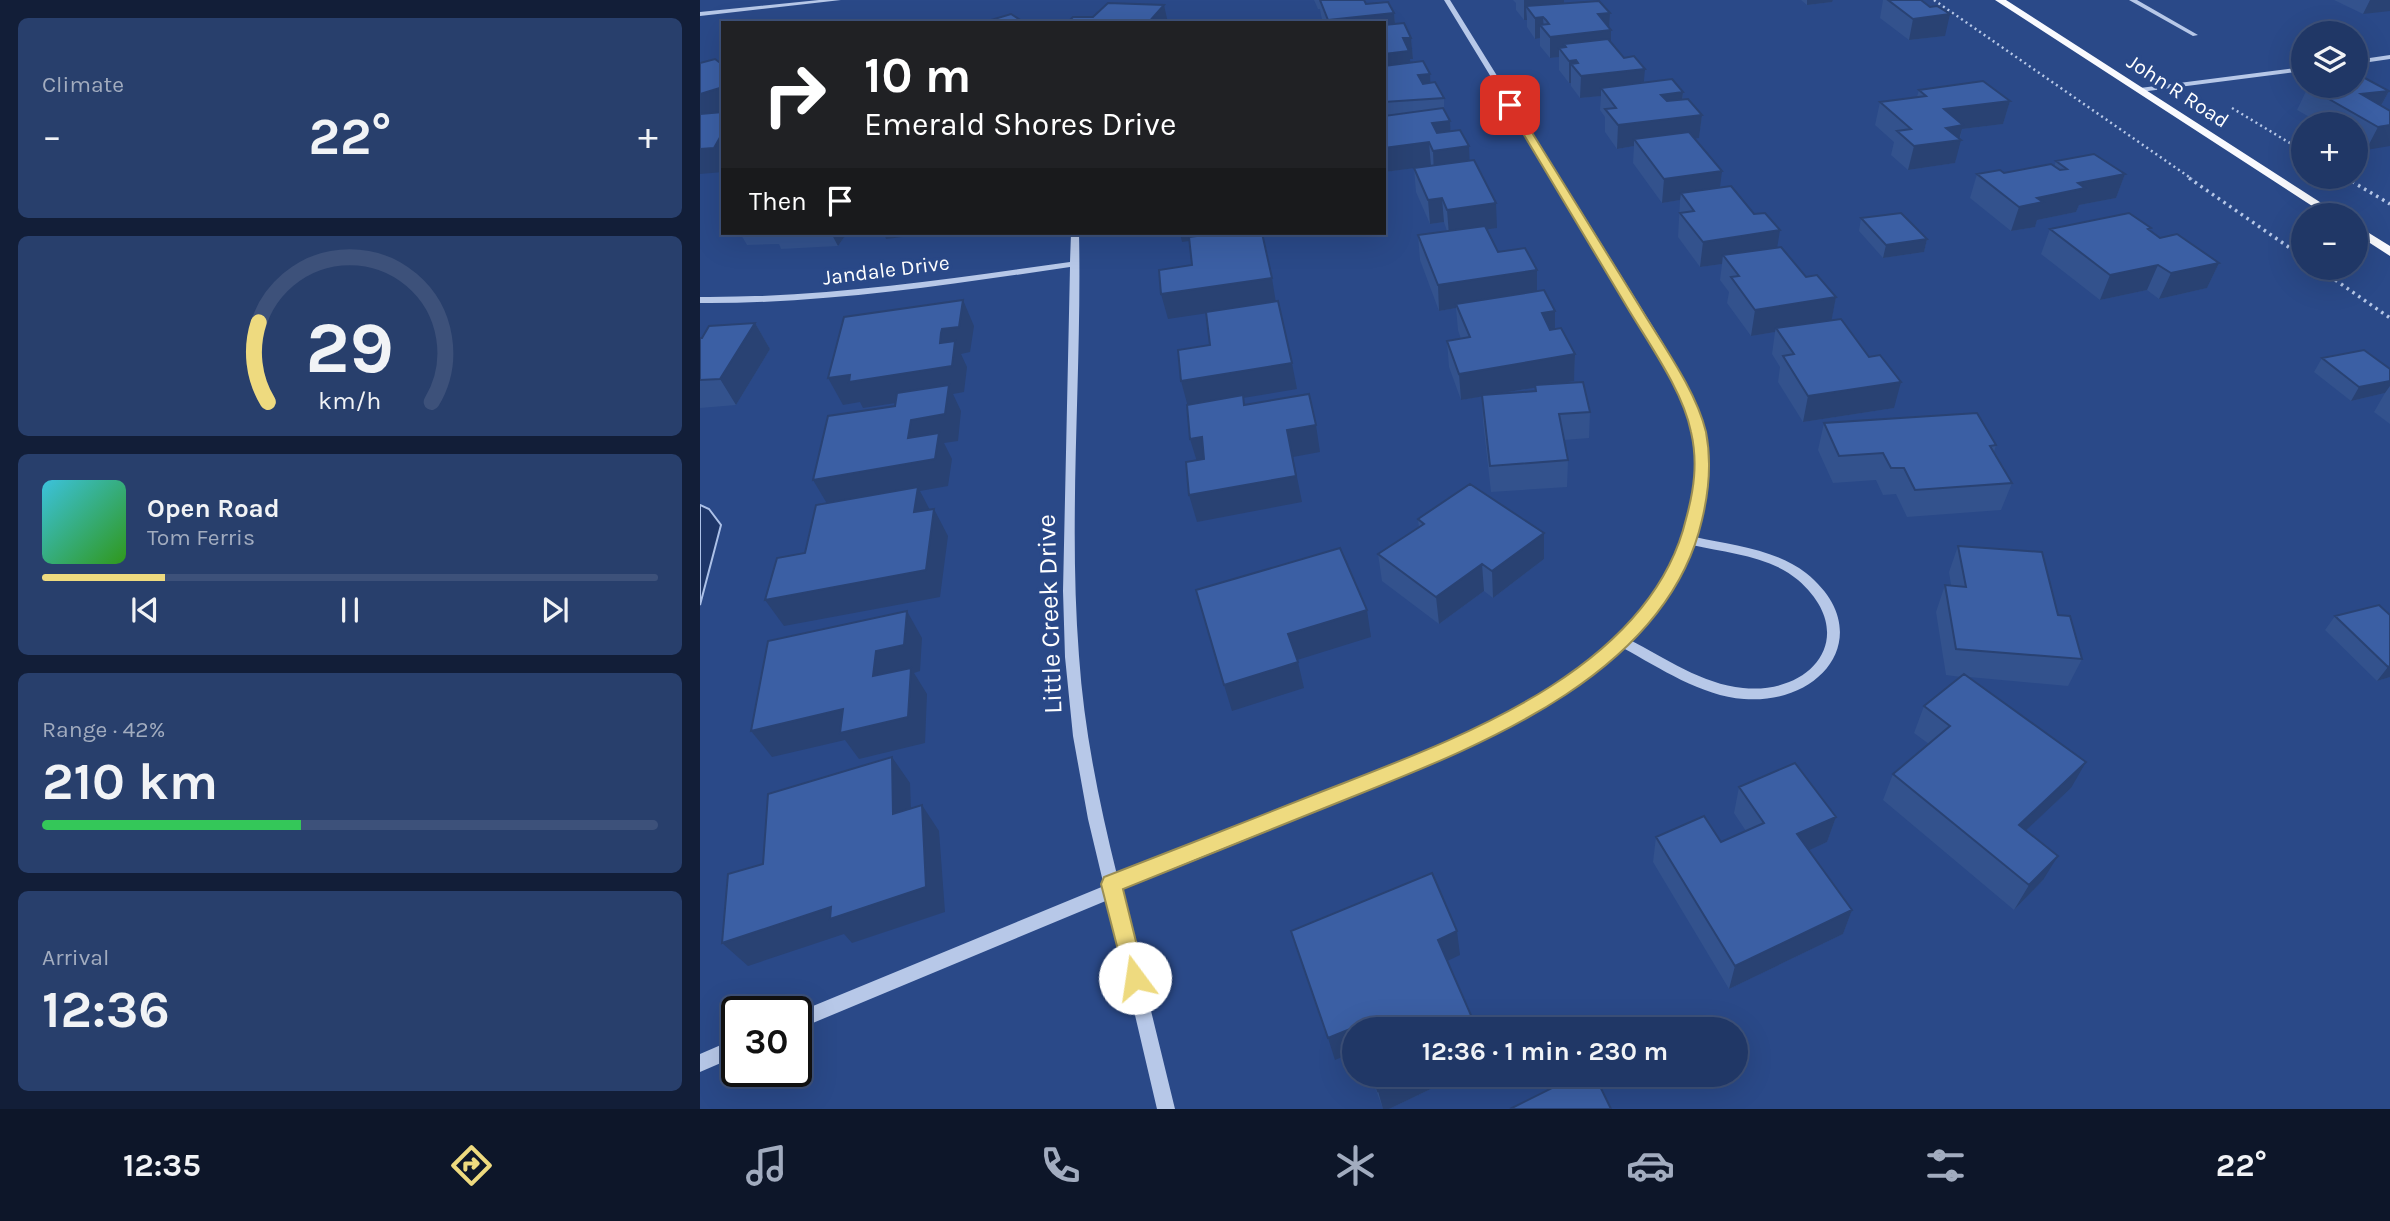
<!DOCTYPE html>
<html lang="en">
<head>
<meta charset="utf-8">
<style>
  :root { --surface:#203766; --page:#283f6c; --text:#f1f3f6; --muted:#a2acbf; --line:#3d517a; --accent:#eeda7f }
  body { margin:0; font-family:Karla,sans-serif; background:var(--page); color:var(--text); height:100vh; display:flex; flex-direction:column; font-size:26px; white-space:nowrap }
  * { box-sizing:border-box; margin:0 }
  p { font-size:23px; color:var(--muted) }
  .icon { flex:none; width:38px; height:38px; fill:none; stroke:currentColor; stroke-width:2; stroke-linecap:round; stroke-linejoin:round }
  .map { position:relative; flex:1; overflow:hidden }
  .drawer { display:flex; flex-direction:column; gap:18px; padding:18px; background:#121e38; width:700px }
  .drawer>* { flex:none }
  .guide { position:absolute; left:21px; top:21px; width:665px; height:214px; border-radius:0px; box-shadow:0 7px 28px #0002,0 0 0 2px var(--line); background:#202124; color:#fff; overflow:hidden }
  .fabs { position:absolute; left:1591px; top:21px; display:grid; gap:14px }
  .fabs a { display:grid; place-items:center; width:77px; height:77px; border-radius:50%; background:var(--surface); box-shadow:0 7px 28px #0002,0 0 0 2px var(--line); font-size:35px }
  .speed { position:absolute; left:21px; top:996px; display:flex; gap:14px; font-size:35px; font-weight:700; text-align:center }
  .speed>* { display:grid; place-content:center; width:91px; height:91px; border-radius:50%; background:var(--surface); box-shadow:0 7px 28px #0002,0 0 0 2px var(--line); line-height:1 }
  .speed .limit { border:4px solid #111; border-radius:10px; background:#fff; color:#111 }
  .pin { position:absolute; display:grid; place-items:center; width:60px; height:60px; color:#fff; margin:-30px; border-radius:14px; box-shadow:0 4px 10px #0006 }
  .me { position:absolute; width:77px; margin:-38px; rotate:346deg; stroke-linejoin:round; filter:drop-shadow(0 0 5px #0008) }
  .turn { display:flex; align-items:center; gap:24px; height:147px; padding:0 28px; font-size:32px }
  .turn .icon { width:91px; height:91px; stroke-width:2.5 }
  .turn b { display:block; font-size:49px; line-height:60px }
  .then { display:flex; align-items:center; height:66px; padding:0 28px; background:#0003; gap:14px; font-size:26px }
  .big { font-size:52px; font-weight:700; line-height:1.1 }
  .drawer .widget { flex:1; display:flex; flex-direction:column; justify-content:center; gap:10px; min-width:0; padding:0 24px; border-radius:10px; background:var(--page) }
  .drawer .dial { align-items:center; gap:0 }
  .dial svg { height:182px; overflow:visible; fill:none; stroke:var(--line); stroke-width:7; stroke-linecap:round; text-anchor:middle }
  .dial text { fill:var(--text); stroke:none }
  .song { display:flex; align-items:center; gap:21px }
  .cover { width:84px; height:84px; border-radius:10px; background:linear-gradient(135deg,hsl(190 70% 55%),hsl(110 70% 35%)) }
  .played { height:7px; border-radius:4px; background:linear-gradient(90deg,var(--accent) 20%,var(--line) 20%) }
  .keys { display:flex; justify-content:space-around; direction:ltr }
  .heat { display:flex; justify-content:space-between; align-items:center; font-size:38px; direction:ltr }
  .charge { height:10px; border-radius:5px; background:linear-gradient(90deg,#34c759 42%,var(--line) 0) }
  .trip { position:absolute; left:642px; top:1017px; width:406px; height:70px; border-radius:35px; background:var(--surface); box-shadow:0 7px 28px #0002,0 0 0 2px var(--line); font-weight:700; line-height:70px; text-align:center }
  .tabs { display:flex; height:112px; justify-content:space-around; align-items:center; background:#0d1629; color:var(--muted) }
  .tabs .icon { width:49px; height:49px }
  .tabs .current { color:var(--accent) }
  .tabs b { font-size:32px; color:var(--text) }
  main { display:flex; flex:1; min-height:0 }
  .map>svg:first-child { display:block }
  .water { fill:#1e3669; stroke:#acc1e8; stroke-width:2 }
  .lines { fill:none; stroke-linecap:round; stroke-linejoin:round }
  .path-far1 { stroke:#b7c8e8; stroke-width:2.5; stroke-dasharray:2 3.5; stroke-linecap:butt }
  .path { stroke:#b7c8e8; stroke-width:3.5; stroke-dasharray:2.5 4.5; stroke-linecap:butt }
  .minor { fill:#b7c8e8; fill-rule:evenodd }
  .major { fill:#f9fafe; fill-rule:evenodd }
  .wall { fill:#33528d; fill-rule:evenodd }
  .shaded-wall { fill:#294273 }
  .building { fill:#3b5fa4; stroke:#294273; stroke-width:2 }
  .route { fill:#eeda7f; stroke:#9b8e53; stroke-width:2 }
  .labels { text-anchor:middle; stroke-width:7; stroke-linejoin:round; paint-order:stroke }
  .far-street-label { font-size:21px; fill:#fff; stroke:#2a4988 }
  .street-label { font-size:26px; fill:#fff; stroke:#2a4988 }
</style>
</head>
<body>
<main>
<section class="drawer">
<div class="widget"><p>Climate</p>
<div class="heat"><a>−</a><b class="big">22°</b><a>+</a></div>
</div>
<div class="widget dial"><svg viewBox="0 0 100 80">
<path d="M14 69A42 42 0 1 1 86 69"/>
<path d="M14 69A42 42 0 0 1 10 34" stroke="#eeda7f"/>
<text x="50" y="56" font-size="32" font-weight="700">29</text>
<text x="50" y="72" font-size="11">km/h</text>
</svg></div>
<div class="widget">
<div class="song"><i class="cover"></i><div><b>Open Road</b><p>Tom Ferris</p></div></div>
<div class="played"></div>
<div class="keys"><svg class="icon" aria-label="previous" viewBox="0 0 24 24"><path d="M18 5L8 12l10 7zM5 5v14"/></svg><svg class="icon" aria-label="pause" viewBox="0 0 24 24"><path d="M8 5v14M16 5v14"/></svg><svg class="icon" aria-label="next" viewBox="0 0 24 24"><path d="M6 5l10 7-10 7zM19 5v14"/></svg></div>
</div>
<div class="widget"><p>Range · 42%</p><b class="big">210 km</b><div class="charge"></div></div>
<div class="widget"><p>Arrival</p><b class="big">12:36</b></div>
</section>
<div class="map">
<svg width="1690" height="1109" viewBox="0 0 1690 1109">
  <rect width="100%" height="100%" fill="#2a4988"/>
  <!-- water -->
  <path class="water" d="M0,505l9,4 12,16 -21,80z"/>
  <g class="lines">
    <!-- path-far1 -->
    <path class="path-far1" d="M1234,0l258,179
      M1532,108l71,43
      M1645,177l4,2"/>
    <!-- path -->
    <path class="path" d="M1489,178l114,79
      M1646,178l44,26
      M1618,268l72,50"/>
    <!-- minor -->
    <path class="minor" d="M119,0h22l-141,16v-4z
      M744,0h6l213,343c41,73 57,111 32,194 36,8 80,12 111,36 72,58 19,132 -62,126 -43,-3 -84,-31 -121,-51 -83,73 -184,112 -285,152 -73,30 -145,59 -217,88l54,221h-18l-49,-209 -312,130v-17l308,-127 -16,-67 -15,-83 -8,-79 -2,-66 7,-324c-123,18 -245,37 -370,36v-6c125,1 247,-18 370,-35l1,-29h8c3,140 -11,282 0,423 5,74 20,146 38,219l294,-117 86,-39 41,-22 38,-26 36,-29 32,-33 17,-23 17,-34 15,-50 4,-42 -5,-31 -17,-44 -22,-42zM992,545c35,8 78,11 106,35 62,54 16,115 -55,108 -41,-4 -78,-30 -113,-48 27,-29 49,-57 62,-95z
      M1429,0h8l61,35 -5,1z
      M1690,55v4l-34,5v-4z
      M1603,67v4l-163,21 -4,-2 4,-2z
      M37,1038v18l-37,16v-18z"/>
    <!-- major -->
    <path class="major" d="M1295,0h11l334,215h-14z
      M1656,225l34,21v10l-34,-22z"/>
  </g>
  <!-- wall -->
  <path class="wall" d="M614,0h50l2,4 28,9 1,11 16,14 2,21h-3v4l34,35v12l7,22 18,29 28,67 -10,1 11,23 39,18v21l18,38 20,25 -1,27 -15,2 31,29 -1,26 -25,2 4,20 -1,27 -76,5 -8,-71 -1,-25 -21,4 -12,-33 -2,-26 14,-2 -3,-9 -2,-22 -17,3 -19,-51 -2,-25 29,-4 -3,-9 -14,2 -14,-32 -2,-24 -30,4v-149h-61l-2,-8 -1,-6h-2zM835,387v4l-40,3 32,-5z
    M813,0h51v3l46,10 -1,15 2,15 33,39 39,10v7l19,16 -3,23h-4l25,50 86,89 30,20 -5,24 63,87 -91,14 -25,-40 2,-15 -8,-13 3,-22 -24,4 -24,-33 2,-11 -9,-12 2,-16 -22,3 -22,-30 2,-37 -18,3 -29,-40 1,-17 -17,3 -12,-17v-15l-5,-7 1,-14 -21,2 -9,-12v-3h-2l-10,-13v-13l-9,1 -10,-12v-8l-5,1 -8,-12v-7h-3l-8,-10v-7z
    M1101,0h32l-1,2 -25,3z
    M1183,0h38l24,36 -36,4 -29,-22z
    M1634,0h56l-27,14z
    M1608,87l81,4 -8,15 9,5 -24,39 -10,-6v-20h-34l-25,-14z
    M1219,90l91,11 -7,23 -41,5 -7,34 -47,7 -17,-15 3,-13 -19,-17 5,-23 37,-5z
    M1356,161l69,13 -9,24 -37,7 -3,7 -39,8 -2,7 -24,4 -41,-33 7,-24 27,-1 50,-6z
    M1161,218l66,21 -3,13 -41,6 -24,-27z
    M1451,228l-1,2 10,8 59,25 -12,25 -48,11 -12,-9 -47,10 -59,-46 9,-25z
    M40,233h107l-9,13 -57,3 -2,-5 -32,1z
    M55,323l15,26 -34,56 -36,3v-70z
    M1622,358l68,11v55l-16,-12 11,-19 -34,8 -37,-29z
    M1124,423l172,22 -2,7 18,31 -11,27 -94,7 -11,-23 -13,1 -7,-15 -43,3 -15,-33z
    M718,519l126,40 -51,39 -9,-7 -45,33 -57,-43 -4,-27 41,-26z
    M1258,546l100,69 24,44 -14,27 -99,-9 102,111 -45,42 17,50 -29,30 -131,-110 10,-26 36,-30 -15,-11 10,-27 37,-29 -15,-2 -10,-63 9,-27h6l-2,-13z
    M1679,605l11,72 -13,4 -52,-51 10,-14z
    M1039,787l97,30 -9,25 -18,8 43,60 -9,24 -114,55 -76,-127 3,-25 65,5 25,-11 -12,-18z
    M670,1074h92l-73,35h-6z"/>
  <!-- shaded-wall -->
  <path class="shaded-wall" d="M824,0h40v16l-21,2 1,11 -4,-4v13l-5,1v-21l-9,-12 1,14h-3z
    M1107,0h26l-1,2 -25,3z
    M1670,0h20v11l-27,3z
    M464,5l4,18h-20z
    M694,13l2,22 -12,1v-13h-56v-3z
    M910,13l-1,17h2v22l-45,-5 -2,-3v10l-5,-6v9l-9,1v-21l48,-23z
    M1250,14l-5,22 -36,4 4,-21z
    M703,38h8l2,21h-3l1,14 -27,3v-22z
    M876,60v10l-5,-6v19h-2v-22z
    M945,69l-2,22 -42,-3v8l-21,2 1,-22z
    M730,74l1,22 -11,2 -2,-23z
    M23,87v26l-23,7v-26z
    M1689,91l-12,22 -16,-19z
    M983,92l-2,22 -22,3 2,-22z
    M1310,101l-7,23 -41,5 -3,11h2l-6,23 -47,7 6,-24 30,-37z
    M1002,115l-3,23 -60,8 -5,-7v7l-17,3 1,-24z
    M750,121l1,23 -17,2 -2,-23z
    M1690,125v21l-24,4 12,-23z
    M23,132v40l-23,2v-25z
    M729,142l2,24 -47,6v-24z
    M769,146l1,24 -36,5 -1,-24z
    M1022,171l-3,24 -38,-2 -1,7 -18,3 2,-24z
    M1425,174l-9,24 -37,7 -3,7 -39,8 -2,7 -24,4 8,-24 18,-9 41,-15z
    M742,198l2,24 -14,2 -2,-24z
    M796,203l1,25 -48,7 -2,-25z
    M1080,230l-4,25h-53l-1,9 -22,3 3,-25z
    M131,233h16l-9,13z
    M184,233h35v2l-33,4z
    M239,233h26l-25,3z
    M480,233h65l-63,9z
    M1227,239l-3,13 -41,6 3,-13z
    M1519,263l-12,25 -48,11 12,-26z
    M1458,265l-11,25 -47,10 10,-25z
    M837,270v25l-81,9v4l-17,3 -1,-26z
    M572,278l4,25 -108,16 -7,-25z
    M1136,297l-5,26 -55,5 -1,4 -24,4 4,-26z
    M263,300l11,26 -4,26 -9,2 6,13 -3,25 -11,2 8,17 -3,30 -14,2 8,16 -4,27 -28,5 12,23 -103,-7 -16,-27 95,-42 3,-18 37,-25 -85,13 -3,-6 -17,3 -15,-27 112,-35 2,-14z
    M855,311v25l-13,3v-26z
    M55,323l15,26 -34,56 -16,-26z
    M875,354l-1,27 -113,19 -2,-26z
    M592,363l5,26 -54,9 6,24 -61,-15 -7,-26z
    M1690,381v5l-5,7 -34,8 8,-14z
    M1201,382l-7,26 -91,14 5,-26z
    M616,425l4,27 -27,5 9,45 -105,20 -8,-27 98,-65z
    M502,437l7,27 -11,1 -8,-26z
    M234,509l14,27 -8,61 -156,29 -19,-26z
    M844,533v26l-51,39 -1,-27z
    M782,564l2,27 -45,33 -3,-27z
    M667,610l4,27 -77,24 -6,-27z
    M207,611l15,27 -2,33 -6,2 13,21 -2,49 -66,16 -14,-19 -73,17 -21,-26 92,-22 30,-33 3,-25z
    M598,662l6,26 -72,23 -8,-26z
    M1690,666v11l-13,4 11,-14z
    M192,757l18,26 2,57 -19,-26z
    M1386,762l-15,26 -66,62 14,-25z
    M222,805l17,26 6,81 -93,31 -8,-9 -96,32 -26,-23 109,-36z
    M1136,817l-9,25 -37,17 7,-25z
    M1358,856l-15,24 -29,30 15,-25z
    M1152,910l-9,24 -114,55 6,-23z
    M757,931l3,24 -19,9 -3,-24z
    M655,1027l-1,25 -19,8 -7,-22z
    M713,1074h49l-73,35h-6l-5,-18z"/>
  <!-- building -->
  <path class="building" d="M620,0h44l2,4 22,-2 6,11 -66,7z
    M1188,0h33l9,7 7,-1 13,8 -37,5z
    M899,1l11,12 -12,1 13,16 -61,7 -10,-12 9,-1 -3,-4 -3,-3 -8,1 -9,-12z
    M408,3l56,2 -16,18h-81l6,-6h20z
    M311,14l14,9h-44z
    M704,23l7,15h-8l6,13 -25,3v-29z
    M908,39l16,19 10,-2 11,13 -64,7 -10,-12 7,-1 -2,-3 -7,1 -10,-13 7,-1 -2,-3z
    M15,59l8,6v22l-23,7v-31z
    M723,61l7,13 -12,1 5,9 12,-2 9,16 -60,4v-36z
    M1661,76l28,15 -28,3 29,17v14l-12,2 -70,-40 7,-1h41v-9z
    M972,79l11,13 -22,3 6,6 21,-2 14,16 -84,10 -13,-16 11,-1 -15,-20z
    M1283,81l27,20 -66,8 19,16 -17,3 15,12 -47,6 -17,-15 14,-2 -31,-27 46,-6 -7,-6z
    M743,108l7,13 -18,2 5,10 23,-3 9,16 -36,5 -4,-9 -45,6v-32z
    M23,112v20l-9,16 -14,1v-35z
    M989,132l33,39 -58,8 -30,-40z
    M1394,154l31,20 -47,9 7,5 -48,10 6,4 -24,5 -42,-33 23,-4 4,3 47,-9 9,6 7,-1 -11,-8z
    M774,160l22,43 -49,7 -5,-12 -14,2 -14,-32z
    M1031,186l23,28 11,-1 15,17 -77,12 -23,-29 14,-2 -13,-18z
    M1201,213l26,26 -41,6 -25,-27z
    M1429,213l22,15 -3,1 12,9 17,-4 42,29 -48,10 -13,-8 -48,10 -60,-46z
    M785,226l13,26 27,-4 12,22 -99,15 -20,-50z
    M520,233h42l10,45 -111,16 -2,-24 33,-5 -3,-28z
    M1081,247l25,30 11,-2 19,22 -81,13 -24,-33 8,-1 -16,-21z
    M844,290l11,21 -13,2 8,17 11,-2 14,26 -116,20 -12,-33 23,-4 -14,-33z
    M263,300l-4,27 -17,2 -1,4 -1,10 15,-2 -3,25 -103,16 1,-7 -22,3 16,-61z
    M578,301l14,62 -111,18 -3,-31 32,-5 -4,-33z
    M1141,319l28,38 11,-2 21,27 -93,14 -25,-40 11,-2 -18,-26z
    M55,323l-35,56 -20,1v-42h2l7,-12z
    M1664,350l26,19v12l-31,6 -37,-29z
    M883,382l7,30 -31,2 9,46 -78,6 -8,-71 54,-4 -1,-6z
    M249,385l-4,29 -34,6 -3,18 31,-5 -4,26 -122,21 15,-64 67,-10 2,-13z
    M609,394l7,31 -29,5 9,46 -107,19 -3,-33 18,-3 -2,-22 -12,2 -3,-34 56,-10 1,10z
    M1277,413l19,32 -6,1 22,37 -97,7 -11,-22h-13l-8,-15 -44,3 -15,-33z
    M770,484l74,49 -52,38 -10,-7 -46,33 -58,-43 46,-30 -6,-5z
    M218,487l-4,25 20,-3 -8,61 -161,30 12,-42 28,-5 11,-48z
    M1258,546l84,6 16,63 12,1 12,43 -126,-10 -11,-64 21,2z
    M640,548l27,62 -79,24 10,28 -74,23 -28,-95z
    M1679,605l11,10v51l-2,1 -53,-51z
    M207,611l-3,34 -28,6 -3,25 38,-8 -3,49 -68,16 3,-24 -92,22 17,-90z
    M1264,674l122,88 -67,63 39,31 -29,29 -136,-111 57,-48 -26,-20z
    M192,757l1,57 29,-9 4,82 -96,32 1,-12 -109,36 6,-69 35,-10 5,-70z
    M1095,763l41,54 -39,17 55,76 -117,56 -79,-129 48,-21 17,26 43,-19 -25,-36z
    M732,873l25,58 -19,9 39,89h-122v-2l-27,11 -37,-107z
    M672,1074h41l-35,17z
    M880,1074h14l17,35h-101z"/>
  <!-- route -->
  <path class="route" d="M810,102l5,3c42,67 83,135 125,202 22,37 56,83 66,125 6,31 3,59 -4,88 -37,162 -239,232 -375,287 -68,27 -136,54 -204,82l22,89 -3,7 -7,3 -8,-3 -26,-101 3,-7c70,-27 139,-54 209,-82 132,-52 336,-120 373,-276 8,-29 12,-57 5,-87 -8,-41 -42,-88 -64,-125 -40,-67 -81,-135 -121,-202z"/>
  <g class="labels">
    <!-- far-street labels -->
    <g class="far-street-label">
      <text transform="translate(1478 91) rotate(33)" y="7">John R Road</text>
      <text transform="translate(186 270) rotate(-7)" y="7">Jandale Drive</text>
    </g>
    <!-- street labels -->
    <g class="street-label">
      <text transform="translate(349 614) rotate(-92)" y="9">Little Creek Drive</text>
    </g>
  </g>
</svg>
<div class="fabs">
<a><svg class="icon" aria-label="layers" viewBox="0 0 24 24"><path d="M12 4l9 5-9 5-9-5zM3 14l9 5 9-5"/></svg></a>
<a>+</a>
<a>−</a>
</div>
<div class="speed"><div class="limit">30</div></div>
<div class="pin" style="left:810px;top:105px;background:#d93025"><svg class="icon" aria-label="arrive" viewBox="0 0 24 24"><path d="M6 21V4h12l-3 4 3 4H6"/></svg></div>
<svg class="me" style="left:435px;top:978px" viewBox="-20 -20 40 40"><circle r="19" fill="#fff"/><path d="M0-13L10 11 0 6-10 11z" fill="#eeda7f"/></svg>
<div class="trip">12:36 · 1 min · 230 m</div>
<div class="guide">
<div class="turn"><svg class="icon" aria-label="right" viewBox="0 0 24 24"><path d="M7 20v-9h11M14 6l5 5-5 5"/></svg><div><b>10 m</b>Emerald Shores Drive</div></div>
<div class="then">Then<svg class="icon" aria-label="arrive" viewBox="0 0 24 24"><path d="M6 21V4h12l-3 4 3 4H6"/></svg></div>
</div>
</div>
</main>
<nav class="tabs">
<b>12:35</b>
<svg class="icon current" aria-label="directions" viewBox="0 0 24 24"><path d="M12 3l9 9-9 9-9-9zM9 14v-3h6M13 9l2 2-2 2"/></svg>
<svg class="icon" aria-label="music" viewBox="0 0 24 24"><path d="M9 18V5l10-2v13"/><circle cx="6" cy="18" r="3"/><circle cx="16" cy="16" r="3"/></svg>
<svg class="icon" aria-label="phone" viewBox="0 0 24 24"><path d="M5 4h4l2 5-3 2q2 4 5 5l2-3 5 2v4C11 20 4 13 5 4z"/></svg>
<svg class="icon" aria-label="climate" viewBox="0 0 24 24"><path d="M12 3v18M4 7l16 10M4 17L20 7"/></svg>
<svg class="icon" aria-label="car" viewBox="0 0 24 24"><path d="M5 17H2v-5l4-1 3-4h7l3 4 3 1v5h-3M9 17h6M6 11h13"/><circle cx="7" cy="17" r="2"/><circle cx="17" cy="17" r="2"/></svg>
<svg class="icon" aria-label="filters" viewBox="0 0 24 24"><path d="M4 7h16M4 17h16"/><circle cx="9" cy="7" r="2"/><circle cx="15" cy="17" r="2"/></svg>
<b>22°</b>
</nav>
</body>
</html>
